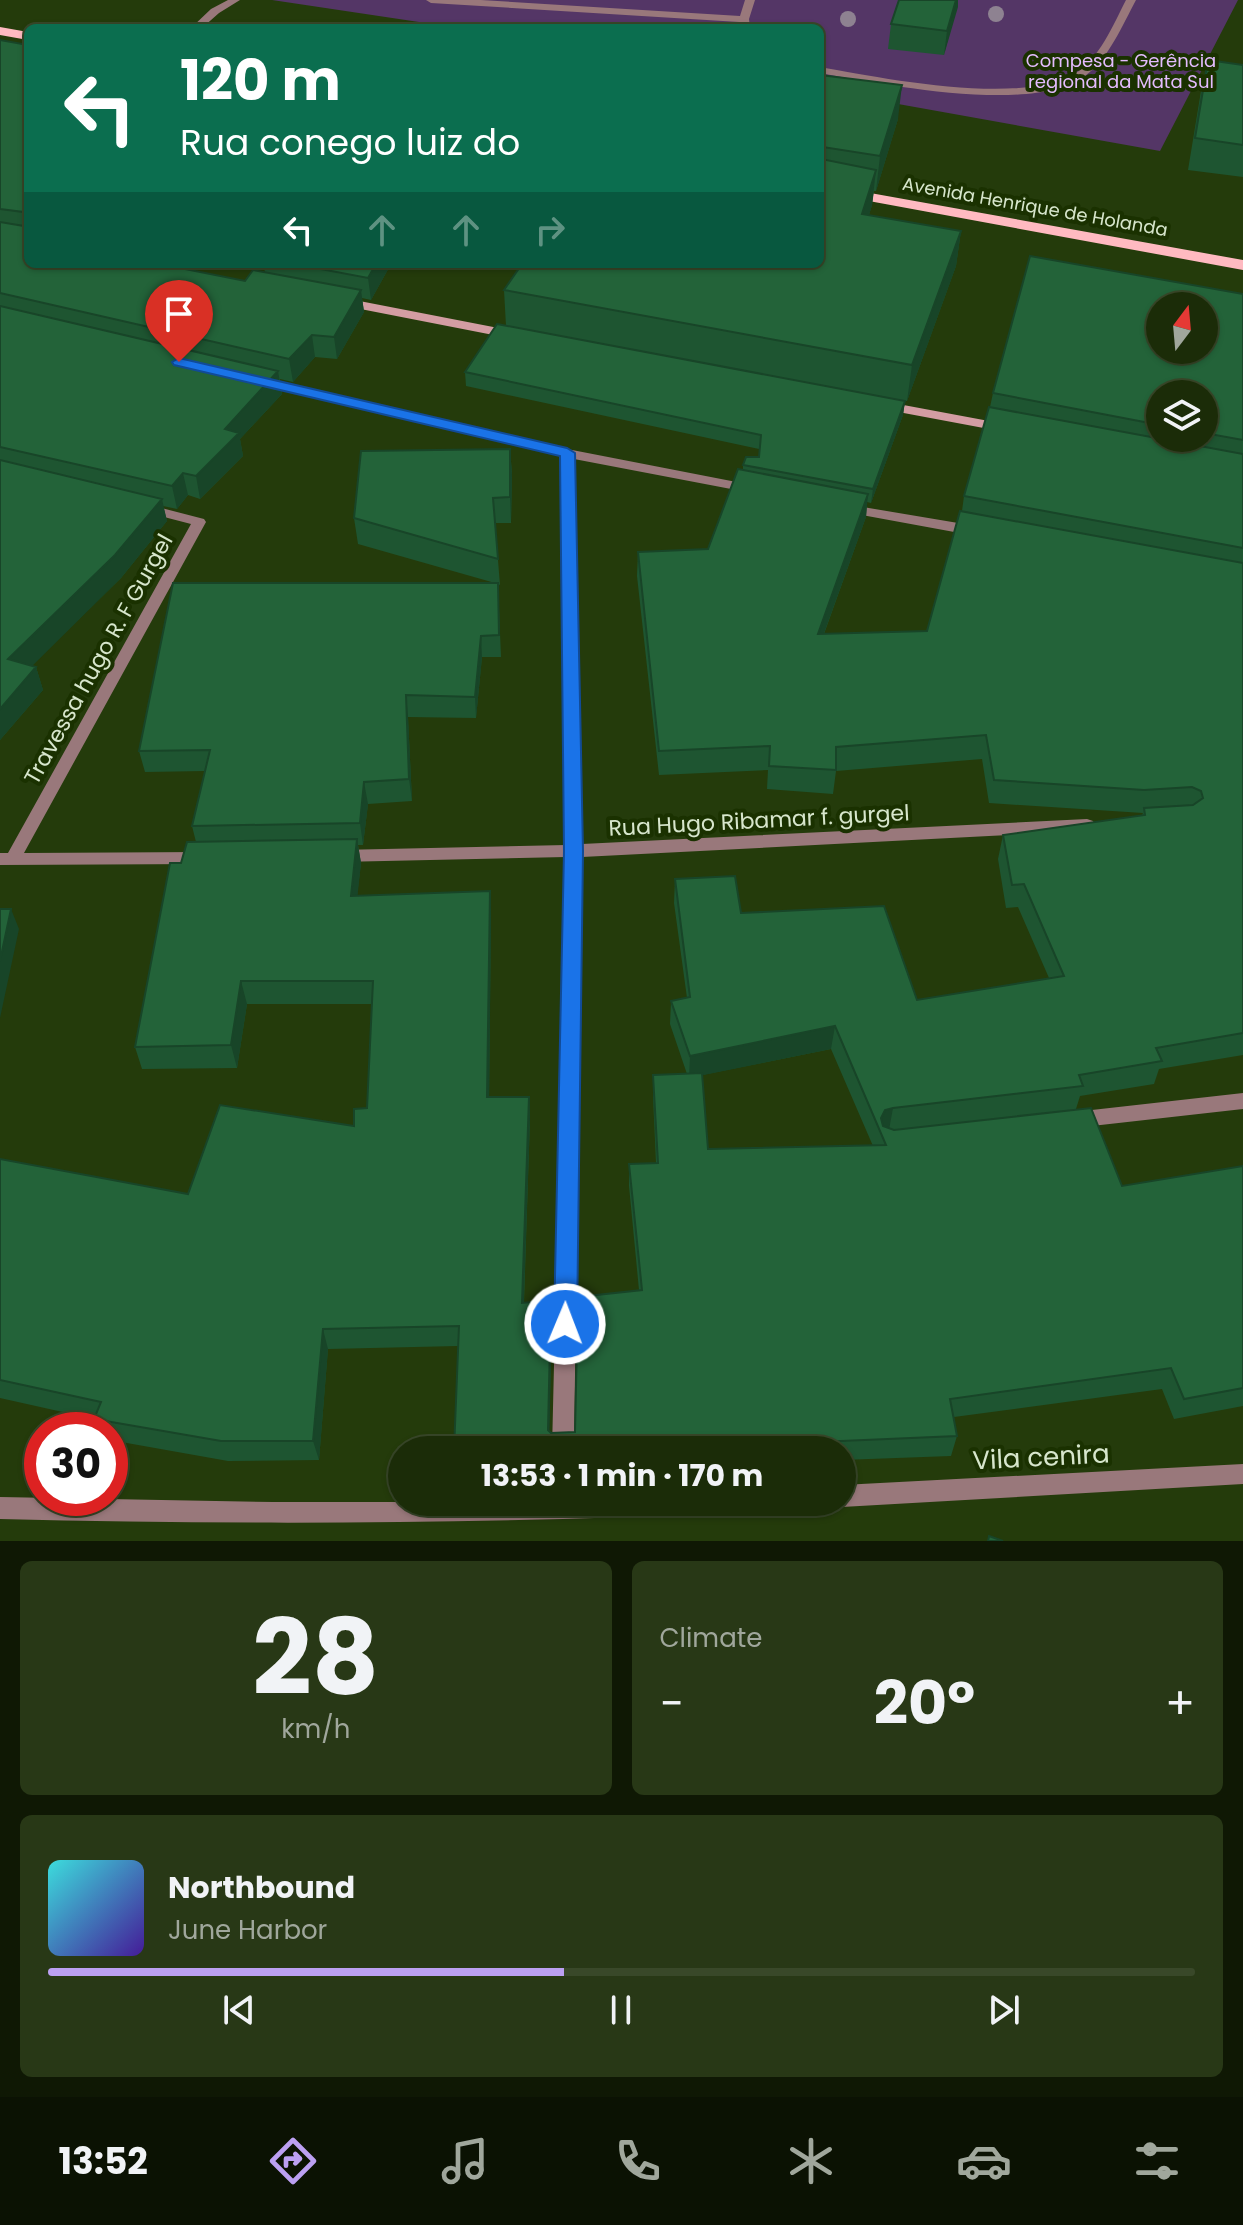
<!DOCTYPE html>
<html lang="en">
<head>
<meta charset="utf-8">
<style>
  :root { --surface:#1b2c08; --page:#283816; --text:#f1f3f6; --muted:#a0a79c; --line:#394829; --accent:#bca0f2 }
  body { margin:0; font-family:Poppins,sans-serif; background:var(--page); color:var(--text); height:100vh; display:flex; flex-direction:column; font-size:30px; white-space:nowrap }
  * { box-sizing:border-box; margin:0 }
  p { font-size:26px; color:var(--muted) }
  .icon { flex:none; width:44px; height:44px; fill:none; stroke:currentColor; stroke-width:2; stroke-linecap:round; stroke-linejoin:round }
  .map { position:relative; height:1541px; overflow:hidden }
  .side { display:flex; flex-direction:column; gap:20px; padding:20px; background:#0f1804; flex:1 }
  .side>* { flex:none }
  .banner { position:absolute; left:24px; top:24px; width:800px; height:244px; border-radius:12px; box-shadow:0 2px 6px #0004,0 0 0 2px var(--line); background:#0b6e4f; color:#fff; overflow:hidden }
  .needle { width:52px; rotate:16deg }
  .buttons { position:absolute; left:1146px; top:292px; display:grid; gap:16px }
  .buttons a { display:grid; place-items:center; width:72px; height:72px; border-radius:50%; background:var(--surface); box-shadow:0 2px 6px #0004,0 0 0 2px var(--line); font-size:40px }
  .speed { position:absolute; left:24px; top:1412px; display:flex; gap:16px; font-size:40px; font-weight:700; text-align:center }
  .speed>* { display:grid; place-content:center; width:104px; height:104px; border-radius:50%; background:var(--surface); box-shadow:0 2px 6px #0004,0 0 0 2px var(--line); line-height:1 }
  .speed .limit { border:12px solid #d22; background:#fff; color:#111 }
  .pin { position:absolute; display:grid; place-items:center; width:68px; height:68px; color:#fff; margin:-82px -34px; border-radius:50% 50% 50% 0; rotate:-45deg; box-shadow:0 0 8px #0007 }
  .pin .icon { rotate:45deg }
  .me { position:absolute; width:88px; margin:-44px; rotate:1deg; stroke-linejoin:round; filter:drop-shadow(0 0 6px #0008) }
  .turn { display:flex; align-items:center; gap:28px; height:168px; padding:0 24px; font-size:36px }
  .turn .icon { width:104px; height:104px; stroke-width:2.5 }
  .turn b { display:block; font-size:56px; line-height:68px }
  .lanes { display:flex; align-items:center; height:76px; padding:0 24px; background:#0003; justify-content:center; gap:40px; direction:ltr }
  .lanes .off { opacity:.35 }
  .big { font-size:60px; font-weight:700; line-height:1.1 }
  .side .widget { flex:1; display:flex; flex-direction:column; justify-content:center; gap:12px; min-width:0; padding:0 28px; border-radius:12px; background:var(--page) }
  .side .dial { align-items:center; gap:0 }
  .dial b { font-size:104px; line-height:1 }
  .song { display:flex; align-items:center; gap:24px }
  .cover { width:96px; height:96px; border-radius:12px; background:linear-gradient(135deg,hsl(180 70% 55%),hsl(260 70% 35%)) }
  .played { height:8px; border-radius:4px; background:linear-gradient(90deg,var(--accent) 45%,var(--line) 45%) }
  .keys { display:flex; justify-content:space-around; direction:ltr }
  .heat { display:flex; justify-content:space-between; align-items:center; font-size:44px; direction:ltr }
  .side .tiles { flex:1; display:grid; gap:20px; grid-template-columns:1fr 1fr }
  .widget:last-child { grid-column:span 2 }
  .trip { position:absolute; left:388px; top:1436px; width:468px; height:80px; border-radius:40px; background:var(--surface); box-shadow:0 2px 6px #0004,0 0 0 2px var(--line); font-weight:700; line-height:80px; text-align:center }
  .dock { display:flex; height:128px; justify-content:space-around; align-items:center; background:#0b1203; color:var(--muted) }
  .dock .icon { width:56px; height:56px }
  .dock .current { color:var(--accent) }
  .dock b { font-size:36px; color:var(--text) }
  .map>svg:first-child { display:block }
  .green { fill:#543666 }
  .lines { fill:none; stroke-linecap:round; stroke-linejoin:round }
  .service { fill:#99787b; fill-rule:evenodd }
  .minor { fill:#99787b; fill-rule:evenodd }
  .secondary { fill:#d39da3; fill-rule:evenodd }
  .primary { fill:#ffbac1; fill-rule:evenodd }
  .tree { fill:#8e8291 }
  .wall { fill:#1e5531; fill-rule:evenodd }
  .shaded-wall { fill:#184528 }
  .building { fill:#236339; stroke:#184528; stroke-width:2; fill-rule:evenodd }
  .route { fill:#1a73e8; stroke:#114b97; stroke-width:2 }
  .labels { text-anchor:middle; stroke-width:8; stroke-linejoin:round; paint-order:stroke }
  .far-park-label { font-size:18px; fill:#e4bcfe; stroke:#1a3100 }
  .far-street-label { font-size:18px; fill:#d7e6cc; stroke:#1a3100 }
  .street-label { font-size:22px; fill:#d7e6cc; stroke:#1a3100 }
  .near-street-label { font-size:26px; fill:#d7e6cc; stroke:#1a3100 }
</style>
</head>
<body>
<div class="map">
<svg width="1243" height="1541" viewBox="0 0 1243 1541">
  <rect width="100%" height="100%" fill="#243b0b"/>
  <!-- green -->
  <path class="green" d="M272,0h966l-78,151 -340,-61v-62h-361z"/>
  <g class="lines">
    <!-- service -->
    <path class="service" d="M228,0h12l-21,13 -17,15h-11l20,-19z
      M426,0h55l259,16 5,-16h10l-6,19 1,9h-10l-1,-6 -308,-19z
      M1126,0h10c-14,26 -27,58 -51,76 -51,39 -203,8 -265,-3v-6c62,11 199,39 254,7 25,-14 39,-49 52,-74z"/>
    <!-- minor -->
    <path class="minor" d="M262,377l305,72 190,37 2,3 -2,3 -5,1 -178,-34 8,385 505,-25 6,2 2,4 -2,4 -6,2 -505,26 -8,593h-22l14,-593 -227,5 -6,-2 -2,-4 2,-4 6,-2 227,-5 -6,-389 -303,-72 -1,-3z
      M146,504l58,15 2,3 -182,331 180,-1 6,2 2,4 -2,4 -6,2 -204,1v-12h8l183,-329 -50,-13 -2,-3 2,-3z
      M845,504l131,22 7,5 -7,5 -136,-25 -2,-3z
      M1243,1093v16l-169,19 -7,-2 -2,-6 2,-6 7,-2z
      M1243,1464v20l-401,23 -8,-5h8v-17z
      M0,1497l273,5h466l-3,8 -8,3c-243,11 -485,12 -728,6z"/>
    <!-- secondary -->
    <path class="secondary" d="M344,298l170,33 6,4 -6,4 -174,-34v-6z
      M882,401l123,23 7,4 -7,4 -128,-24 -2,-3z"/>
    <!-- primary -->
    <path class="primary" d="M0,27l28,5v8l-28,-5z
      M820,184l423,76v10l-423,-78z"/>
  </g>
  <!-- trees -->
  <g class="tree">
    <circle cx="996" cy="14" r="8"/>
    <circle cx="848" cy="19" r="8"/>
  </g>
  <!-- wall -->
  <path class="wall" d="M899,0h59l-14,55 -56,-6 3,-25z
    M0,40l28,5v219l217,17 20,-9 -2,-8h128l-20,36 -9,-2 2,14 -27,47 -22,-2 -22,25 -13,-3 2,15 -42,45 3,17 -43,43 -12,-4 -11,14 -14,-3 4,15 -46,57 -90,88 5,1 7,23 -43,50z
    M1208,60l35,5v112l-55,-7 13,-79z
    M820,75l78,44 -22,72h-2l-2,14 -3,10 92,16 -5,35 -49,135h-2l-2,14 -32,88 -4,-1 -1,15 -42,117 103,-3 35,-120 2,-15 26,-89 3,-14 250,-99v761l-84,14 -5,15 -74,12 -4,13 46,77 121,-20v240l-69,13 -12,-30 -208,28 3,19 -6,20 -109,4v-10h-388l4,-104 -130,3 -9,111 -91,1 -118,-21v-10h-11l-5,-11 -94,-21v-239l188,35 166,-68 13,-18 5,-104h-125l-10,64 -95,1 -7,-22 46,-184 15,-21 -4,-16 13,-55 -60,1 -6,-21 356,-168 -137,-39 -4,-26 156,-69 2,25 -1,49h-16l5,62 -2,-1 3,73h-19l-6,61 -68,-1 4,84 -44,3 -5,41h-5l3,18 -4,33 134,18 -2,183h40l1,22 -6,184 28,18 -3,111 2,1 24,-1 64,-142 -10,-104v-22l27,-1 -3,-66v-22l34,-1 -17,-50 1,-23 16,-3 -13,-95 1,-24 242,121 132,-22 -31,-71 -12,1 -8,-49 5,-24 139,-20 1,-2 -154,-10 -7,-44 -146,12 -3,23 -66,-5 1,-19 -109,5 -22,-199 1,-24 70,-3 35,-79v-5l16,-8v-8l-293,-63 -1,-14 41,-46 -2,-36 316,-26zM1160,394h44v44h-44zM831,1049l42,97 -165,3 -6,-74z"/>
  <!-- shaded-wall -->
  <path class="shaded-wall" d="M956,0h2v7l-14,48 3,-24z
    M902,85l-4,34 -22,72 4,-35z
    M823,147l-2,34 -1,-32z
    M876,170l-4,35 -13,44 3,-35z
    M961,231l-5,35 -49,135 5,-36z
    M376,264h15l-20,36 -3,-22z
    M361,290l3,22 -27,47 -3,-22z
    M312,335l3,22 -22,25 -4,-23z
    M278,371l4,23 -42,45 3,17 -43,43 -4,-23 29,-47z
    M905,401l-2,14 -32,88 2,-14z
    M510,449l2,25 -1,49 -1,-26z
    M183,473l5,22 -11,14 -5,-23z
    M868,494l-2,23 -51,141 3,-24z
    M162,499l5,22 -46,57 -105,104 -8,-23z
    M481,636l1,21 -6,61 -1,-21z
    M36,667l7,23 -43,50v-31z
    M406,695l2,22 4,84 -3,-22z
    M364,782l4,22 -5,41 -3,-22z
    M357,839l4,24 -6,57 -4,-24z
    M490,891l1,23 -2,205 -2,-22z
    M11,909l8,20 -19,89v-57z
    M241,981l6,23 -10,64 -6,-23z
    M835,1026l-4,23 -142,29 1,-22z
    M529,1097l1,22 -7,205 -1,-21z
    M893,1108l-4,22 -8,2v-14l4,-8z
    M551,1300l1,21 -3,129 -1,-20z
    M323,1329l5,20 -9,111 -6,-19z"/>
  <!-- building -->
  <path class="building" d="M899,0h57l-9,31 -56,-7z
    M0,40l28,5v219h132l85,17 8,-11 108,20 -27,47 -22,-2 -23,24 -289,-66v-71l24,4 -1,-14 -23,-3z
    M1208,60l35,5v80l-48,-7z
    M820,75l82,10 -22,71 -57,-9 -3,2z
    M820,152l1,7 55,11 -14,44 99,17 -49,134 -408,-75 18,-26h298z
    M1030,256l213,38v146l-39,-7v-39h-44v31l-167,-32zM1160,306h44v44h-44z
    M294,264h82l-8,14z
    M0,306l278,65 -53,58 14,4 -43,43 -13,-3 -11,13 -172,-39z
    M497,324l408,77 -32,88 -130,-24 3,-8h13l2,-22 -296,-63z
    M989,407l254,47v94l-279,-52z
    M510,449v48l-17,1 5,61 -144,-41 7,-67z
    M0,460l162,39 -47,56 -107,104 28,8 -36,42z
    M738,469l130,25 -50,140 109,-3 33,-120 283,52v470l-87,15 6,13 -83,14 4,11 -190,22 -8,2 -4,8 2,8 11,4 197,-22 31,78 121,-20v222l-59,11 -13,-31 -221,31 7,37 -162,7v-3l-134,9 1,1h-208l5,-124 -136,3 -10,112h-92l-127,-22 7,-17 -101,-22v-221l188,35 32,-89 134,21v-17l13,-1 6,-127h-132l-10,64 -96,2 35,-184h11l6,-21 170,-3 -6,57 139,-5 -3,206h42l-7,206 29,-3 -3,130 3,3 24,-1 3,-135 64,-7 -13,-126 29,-1 -5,-88 49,-2 6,76 178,-4 -51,-119 -145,30 -19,-55 19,-4 -15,-118 60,-3 6,37 143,-7 33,94 147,-24 -40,-92 -12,1 -9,-50 142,-20 -1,-7 49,-3 10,-7 -2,-7 -9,-4 -48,3 -150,-10 -8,-45 -150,12v23l-67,-4 1,-20 -111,5 -21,-199 70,-3z
    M173,583h325l1,52 -18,1 -6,61 -69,-2 3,84 -45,3 -4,41 -168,3 18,-76 -71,1z
    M0,909h11l-11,52z
    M989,1536l14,5h-15z"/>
  <!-- route -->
  <path class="route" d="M179,358l388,90 8,5 8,398 -6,473 -3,8 -9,3 -8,-3 -3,-8 10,-473 -4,-395 -386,-91 -2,-3z"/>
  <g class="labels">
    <!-- far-park labels -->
    <g class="far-park-label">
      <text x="1121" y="67">Compesa - Gerência<tspan x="1121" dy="21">regional da Mata Sul</tspan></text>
    </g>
    <!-- far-street labels -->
    <g class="far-street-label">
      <text transform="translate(1035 207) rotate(10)" y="6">Avenida Henrique de Holanda</text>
    </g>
    <!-- street labels -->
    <g class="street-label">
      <text transform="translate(98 659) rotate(-61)" y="8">Travessa hugo R. F Gurgel</text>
      <text transform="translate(759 820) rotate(-3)" y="8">Rua Hugo Ribamar f. gurgel</text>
    </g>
    <!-- near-street labels -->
    <g class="near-street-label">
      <text transform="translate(1041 1457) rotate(-3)" y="9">Vila cenira</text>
    </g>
  </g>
</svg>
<div class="buttons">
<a><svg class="needle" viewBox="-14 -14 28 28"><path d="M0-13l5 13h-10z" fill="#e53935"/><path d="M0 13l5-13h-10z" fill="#a0a79c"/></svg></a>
<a><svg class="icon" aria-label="layers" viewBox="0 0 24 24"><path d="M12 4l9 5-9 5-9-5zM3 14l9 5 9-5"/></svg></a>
</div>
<div class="speed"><div class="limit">30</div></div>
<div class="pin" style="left:179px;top:362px;background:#d93025"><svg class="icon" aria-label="arrive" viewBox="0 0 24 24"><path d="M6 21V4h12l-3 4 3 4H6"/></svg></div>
<svg class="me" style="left:565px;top:1324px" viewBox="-20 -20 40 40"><circle r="17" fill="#1a73e8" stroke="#fff" stroke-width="3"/><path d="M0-11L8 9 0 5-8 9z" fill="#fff"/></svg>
<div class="trip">13:53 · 1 min · 170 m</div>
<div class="banner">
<div class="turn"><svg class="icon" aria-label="left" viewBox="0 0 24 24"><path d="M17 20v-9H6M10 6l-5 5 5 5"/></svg><div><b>120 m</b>Rua conego luiz do</div></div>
<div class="lanes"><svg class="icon" aria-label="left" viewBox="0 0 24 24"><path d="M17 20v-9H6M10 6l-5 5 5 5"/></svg><svg class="icon off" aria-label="ahead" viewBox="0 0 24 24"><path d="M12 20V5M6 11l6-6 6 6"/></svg><svg class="icon off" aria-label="ahead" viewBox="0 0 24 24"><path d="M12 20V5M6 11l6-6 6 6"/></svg><svg class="icon off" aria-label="right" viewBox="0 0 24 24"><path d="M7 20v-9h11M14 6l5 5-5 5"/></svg></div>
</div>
</div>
<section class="side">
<div class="tiles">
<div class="widget dial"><b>28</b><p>km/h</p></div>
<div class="widget"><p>Climate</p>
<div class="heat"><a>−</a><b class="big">20°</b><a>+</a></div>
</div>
<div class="widget">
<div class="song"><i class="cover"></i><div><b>Northbound</b><p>June Harbor</p></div></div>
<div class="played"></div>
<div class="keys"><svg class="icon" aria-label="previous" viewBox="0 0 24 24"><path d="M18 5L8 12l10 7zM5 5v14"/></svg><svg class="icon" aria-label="pause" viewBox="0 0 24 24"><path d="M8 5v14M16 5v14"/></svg><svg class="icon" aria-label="next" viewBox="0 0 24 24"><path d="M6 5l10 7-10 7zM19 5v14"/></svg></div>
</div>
</div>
</section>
<nav class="dock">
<b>13:52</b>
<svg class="icon current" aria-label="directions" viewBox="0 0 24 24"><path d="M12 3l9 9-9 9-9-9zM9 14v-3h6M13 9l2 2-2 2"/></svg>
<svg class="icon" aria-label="music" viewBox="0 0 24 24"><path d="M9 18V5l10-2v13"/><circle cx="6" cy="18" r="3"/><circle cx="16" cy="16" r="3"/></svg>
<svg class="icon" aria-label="phone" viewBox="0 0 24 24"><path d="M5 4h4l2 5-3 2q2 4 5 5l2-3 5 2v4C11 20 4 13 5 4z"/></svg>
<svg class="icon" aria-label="climate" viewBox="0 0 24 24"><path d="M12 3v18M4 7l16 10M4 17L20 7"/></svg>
<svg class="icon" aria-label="car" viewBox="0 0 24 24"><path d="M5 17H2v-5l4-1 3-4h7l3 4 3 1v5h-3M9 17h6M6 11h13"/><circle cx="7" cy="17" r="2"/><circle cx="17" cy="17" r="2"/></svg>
<svg class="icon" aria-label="filters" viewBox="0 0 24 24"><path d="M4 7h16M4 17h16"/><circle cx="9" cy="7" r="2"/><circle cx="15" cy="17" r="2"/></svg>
</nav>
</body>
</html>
